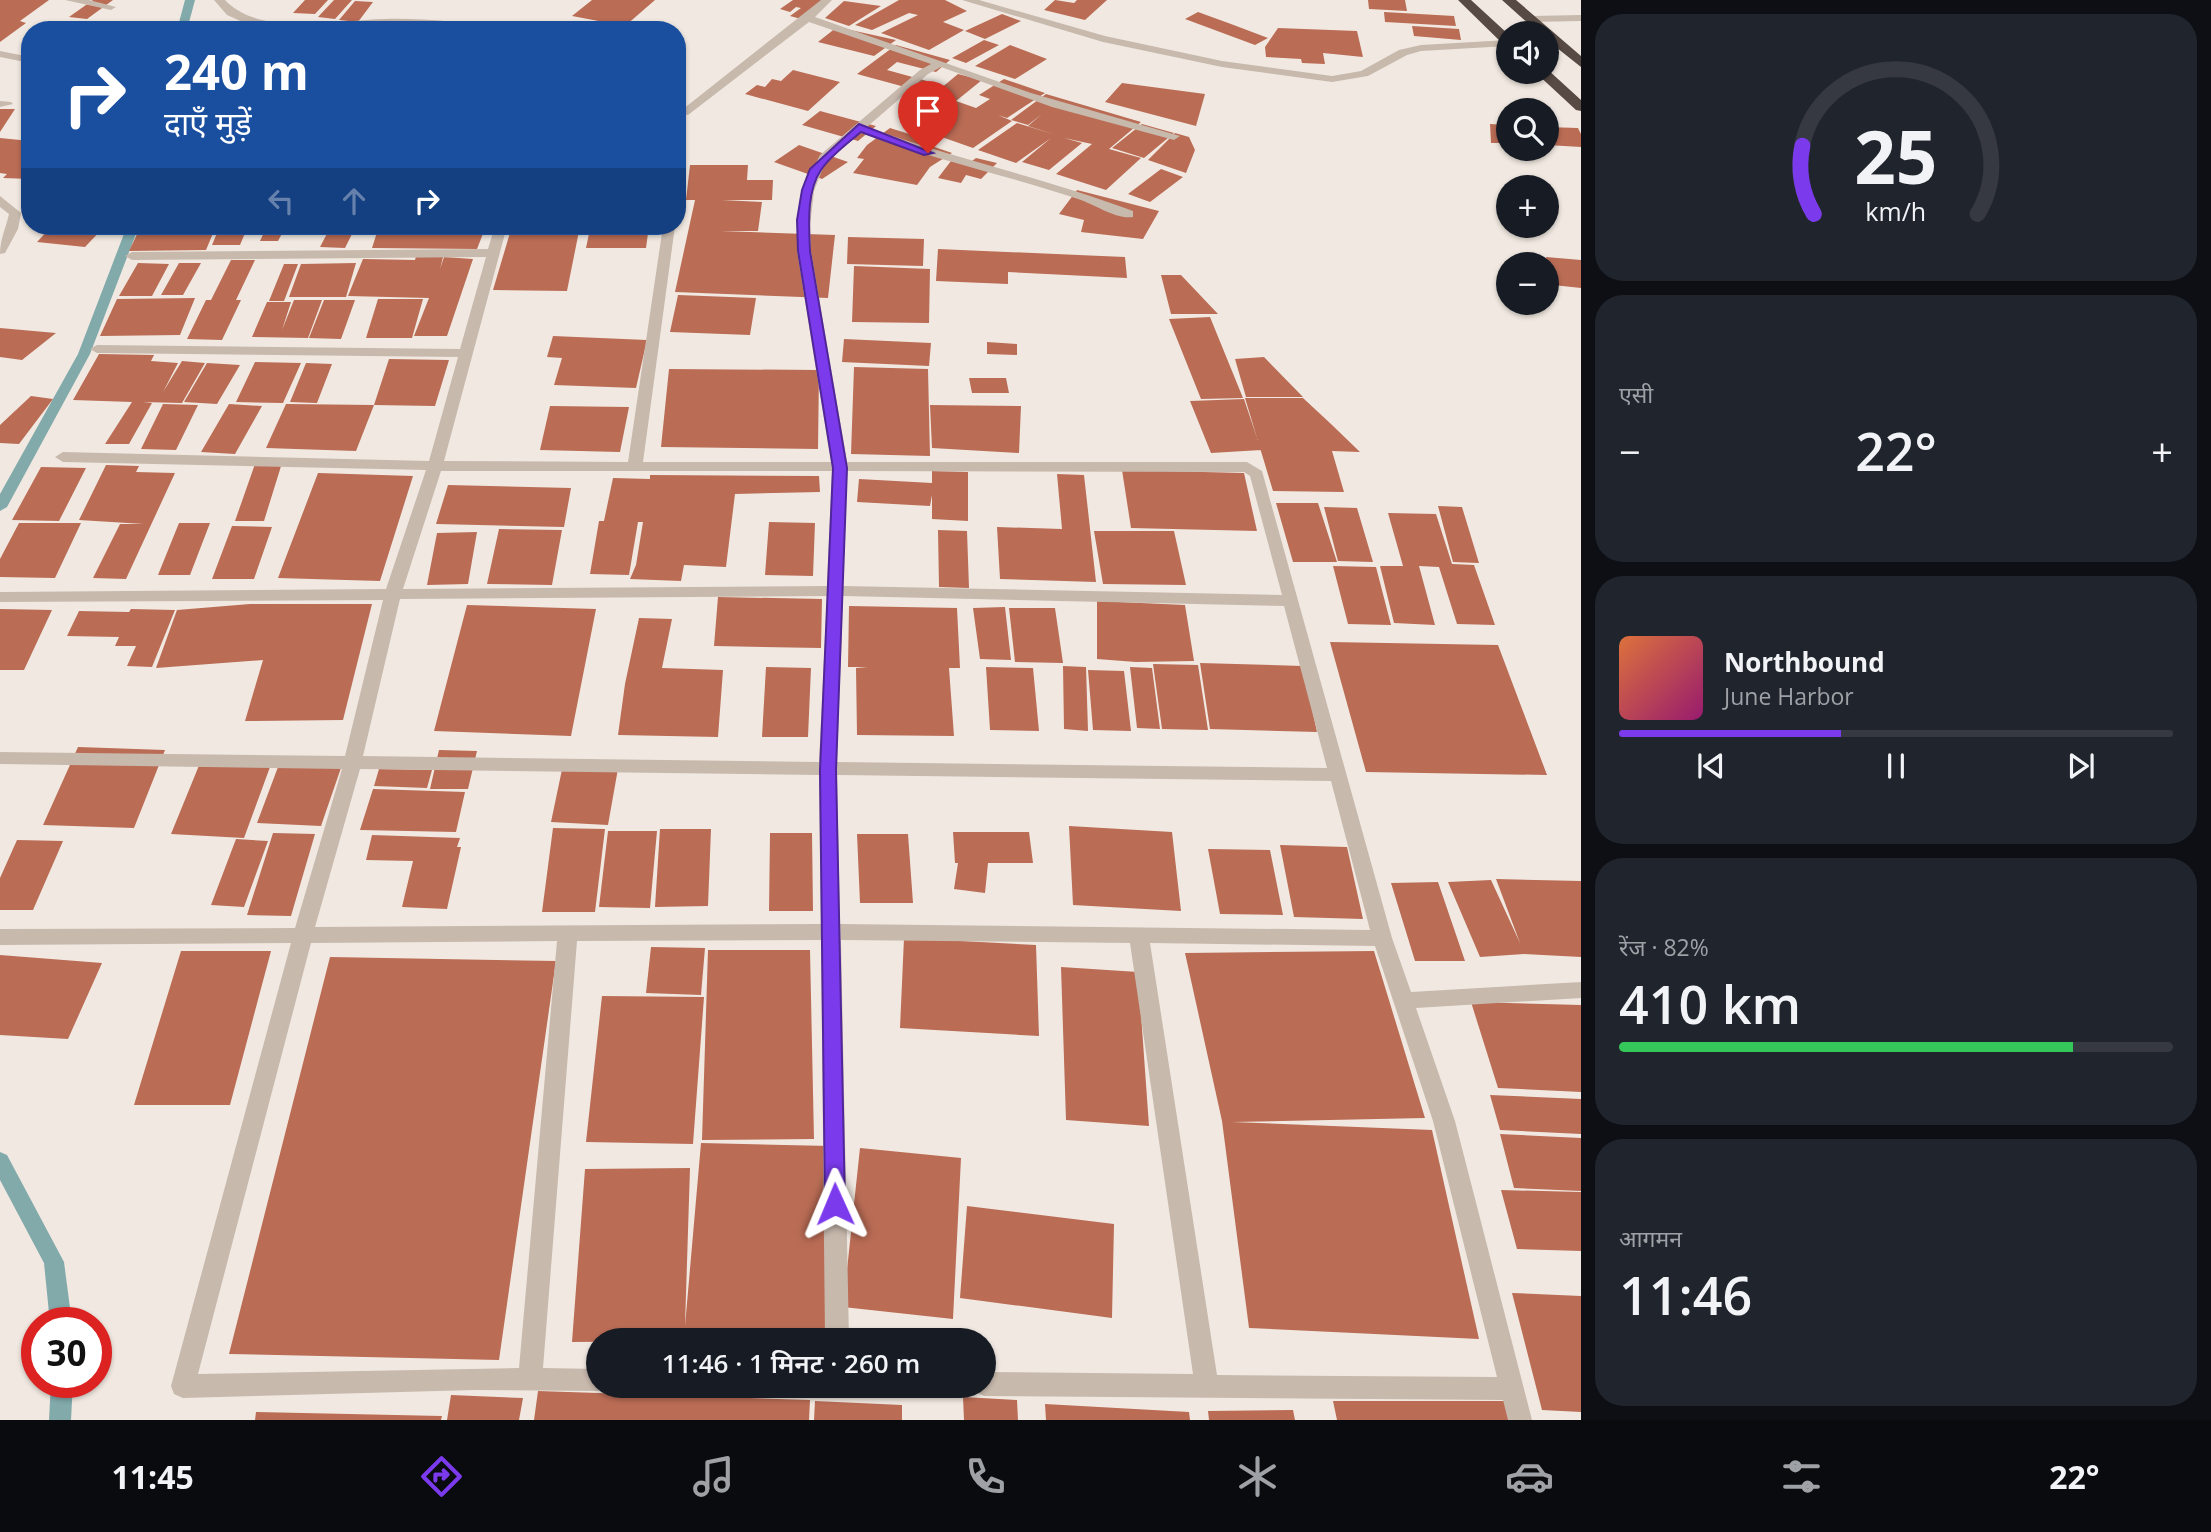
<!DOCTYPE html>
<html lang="hi">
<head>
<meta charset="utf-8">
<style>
  :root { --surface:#171b24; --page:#20242c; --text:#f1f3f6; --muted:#9ea1a6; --line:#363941; --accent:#7c3aed }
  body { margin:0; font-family:"Open Sans","Noto Sans Devanagari",sans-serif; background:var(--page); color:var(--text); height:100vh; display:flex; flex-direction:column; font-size:26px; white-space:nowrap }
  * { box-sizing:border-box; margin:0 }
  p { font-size:23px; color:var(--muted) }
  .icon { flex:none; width:38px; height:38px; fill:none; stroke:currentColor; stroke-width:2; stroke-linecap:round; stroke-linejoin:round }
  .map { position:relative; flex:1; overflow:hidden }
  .sheet { display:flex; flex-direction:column; gap:14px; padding:14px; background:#0d0f14; width:630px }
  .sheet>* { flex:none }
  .hud { position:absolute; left:21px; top:21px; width:665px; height:214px; border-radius:28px; box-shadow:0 2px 5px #0004; background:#1a4fa0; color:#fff; overflow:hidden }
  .buttons { position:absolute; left:1496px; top:21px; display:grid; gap:14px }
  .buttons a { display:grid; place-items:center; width:63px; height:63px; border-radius:50%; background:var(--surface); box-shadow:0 2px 5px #0004; font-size:35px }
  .speed { position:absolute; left:21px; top:1307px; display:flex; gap:14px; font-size:35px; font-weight:700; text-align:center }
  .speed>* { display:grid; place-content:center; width:91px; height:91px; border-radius:50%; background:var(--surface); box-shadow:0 2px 5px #0004; line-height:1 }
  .speed .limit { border:10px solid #d22; background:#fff; color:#111 }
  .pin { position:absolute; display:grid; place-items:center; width:60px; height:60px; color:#fff; margin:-72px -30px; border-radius:50% 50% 50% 0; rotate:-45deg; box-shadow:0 0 7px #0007 }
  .pin .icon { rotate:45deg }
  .me { position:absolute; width:77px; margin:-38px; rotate:359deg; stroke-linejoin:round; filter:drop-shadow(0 0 5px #0008) }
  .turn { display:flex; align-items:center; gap:24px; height:147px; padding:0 28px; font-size:32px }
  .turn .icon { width:91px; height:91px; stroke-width:2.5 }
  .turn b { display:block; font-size:49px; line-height:60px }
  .lanes { display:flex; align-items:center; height:66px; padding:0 28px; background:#0003; justify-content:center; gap:35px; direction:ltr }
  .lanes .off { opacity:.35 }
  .big { font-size:52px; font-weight:600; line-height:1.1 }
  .sheet .widget { flex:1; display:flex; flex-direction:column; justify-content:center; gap:10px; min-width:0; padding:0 24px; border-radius:28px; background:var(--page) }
  .sheet .dial { align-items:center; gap:0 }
  .dial svg { height:182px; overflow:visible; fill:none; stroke:var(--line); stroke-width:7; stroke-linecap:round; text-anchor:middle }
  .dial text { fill:var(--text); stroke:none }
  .song { display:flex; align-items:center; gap:21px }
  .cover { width:84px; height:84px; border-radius:10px; background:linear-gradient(135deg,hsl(20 70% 55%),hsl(320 70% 35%)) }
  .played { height:7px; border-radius:4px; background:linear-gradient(90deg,var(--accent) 40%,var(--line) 40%) }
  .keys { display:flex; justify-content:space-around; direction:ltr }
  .heat { display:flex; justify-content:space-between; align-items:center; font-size:38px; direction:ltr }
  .charge { height:10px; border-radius:5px; background:linear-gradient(90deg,#34c759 82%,var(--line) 0) }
  .trip { position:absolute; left:586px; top:1328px; width:410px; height:70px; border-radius:35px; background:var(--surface); box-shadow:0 2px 5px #0004; font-weight:600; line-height:70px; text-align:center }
  .tabs { display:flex; height:112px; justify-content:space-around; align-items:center; background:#090b0e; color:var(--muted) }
  .tabs .icon { width:49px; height:49px }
  .tabs .on { color:var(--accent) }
  .tabs b { font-size:32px; color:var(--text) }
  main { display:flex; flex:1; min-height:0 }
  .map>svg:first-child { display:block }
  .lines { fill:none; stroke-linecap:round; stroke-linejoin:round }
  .stream { fill:#82aaab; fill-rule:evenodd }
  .building { fill:#ba6c55 }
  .street { fill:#c8b9ad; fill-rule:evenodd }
  .highway { fill:#574943; fill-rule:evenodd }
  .route { fill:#7c3aed; stroke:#51269a; stroke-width:2 }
</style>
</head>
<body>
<main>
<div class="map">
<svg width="1581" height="1420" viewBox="0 0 1581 1420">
  <rect width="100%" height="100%" fill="#f1e9e1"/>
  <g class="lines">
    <!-- stream -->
    <path class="stream" d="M185,0h10l-8,30h-10z
      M127,226h12l-49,128 -83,153 -7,4v-17l78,-140z
      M0,1152l7,3 57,107 8,61h-22l-6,-60 -44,-83z
      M51,1382h22l-2,38h-22z"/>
  </g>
  <!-- building -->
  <path class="building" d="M0,0h49l-29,21 6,2 -26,19z
    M93,0h20l-26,19 -18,-2z
    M305,0h23l-13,14 -22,-1z
    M334,0h18l-17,19 -17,-2z
    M592,0h63l-30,26 -53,-10z
    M793,0h31l-23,19 -11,-3 11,-8 -5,-1 -6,5 -10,-3z
    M899,0h46l22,11 -24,11 21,8 -35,20 -48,-17 37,-18 -9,-2 -37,17 -17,-5z
    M1055,0l19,3 3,-3h30l-22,20 -41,-10z
    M1368,0h37l2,11 -38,-2z
    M355,1l18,1 -15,20 -19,-2z
    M844,1l37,5 -32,20 -24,-8z
    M1198,12l33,12 37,14 -13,7 -70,-26z
    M1384,12l70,4 2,10 -71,-4z
    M1002,14l19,7 -36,18 -20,-8z
    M68,21l16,2 -8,7h-21z
    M1412,26l47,3 2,11 -47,-4z
    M837,27l59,13 -22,16 -56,-14z
    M1278,28l79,3 6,26 -40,-4 2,11 -23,-1 -1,-4 -35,-2 -1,-10z
    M984,40l15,5 -33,18 -14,-5z
    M896,45l54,15 -14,12 -39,-10 -10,8 40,11 -11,9 -59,-16z
    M1010,45l37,14 -32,20 -40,-13z
    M793,70l47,12 -32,29 -63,-17 12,-9 8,2 7,-8 9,2z
    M958,74l24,6 -26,21 20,7 14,-9 -11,-4 25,-16 41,14 -38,25 -9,-3 14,6 -39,27 -54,-19 7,-4 -22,-6z
    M1122,83l83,11 -9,32 -91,-24z
    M1046,94l95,28 -32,27 32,9 -35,32 -50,-16 36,-30 -28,-6 18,5 -33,27 -27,-8 29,-24 -35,25 -38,-13 39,-27 39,12 -28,-9 14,-12 -14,11 -17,-5z
    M0,109h15l-15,23z
    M820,111l56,15 -18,15 -56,-16z
    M1142,124l32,9 -30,25 -32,-10z
    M1490,124l18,1v18h-17z
    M1547,127l31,1 3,6v13l-34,-2z
    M890,128l35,11 -13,11 11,-7 29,10 -22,14 -13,18 -64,-12 11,-14 -7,-1 10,-13z
    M1175,133l14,4 6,13 -9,23 -38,-13z
    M0,138l30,3v38l-27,-1 4,-4 -7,-1z
    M799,145l49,17 -26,17 -48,-17z
    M954,157l18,4 4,-3 21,5 -16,16 -15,-4 -5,8 -23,-5z
    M690,165h58l-1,15h26l-1,20h-50l40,2 -4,29h-37l114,4 -7,63 -153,-6 20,-92h-9z
    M1161,169l22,8 -33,25 -22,-8z
    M1077,190l82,21 -16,28 -62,-7 3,-12 -25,-6z
    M52,226h53l-20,21 -48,-5z
    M141,226h75l-10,24 -77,1z
    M220,226h28l-8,19h-28z
    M267,226h19l-8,15h-18z
    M331,226h25l-11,22 -25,-1z
    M379,226h107l-9,23 -105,-1z
    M512,226h68l-13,65 -74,-1z
    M635,226h14l-3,22h-60l4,-19h45z
    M848,237l76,2 -1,27 -76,-2z
    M938,249l187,8 2,21 -119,-6v12l-72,-3z
    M416,256l27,1 -3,12 4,-12 29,2 -26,77h-33l15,-38 -81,-2 15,-37 52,1z
    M1546,257l35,3v28l-28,-3z
    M231,260h24l-19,40h5l-19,40 -35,-1 19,-39h5z
    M138,263l31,1 -17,32h-33z
    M179,263h22l-18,32h-22z
    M356,263l-10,34h-57l12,-33z
    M284,264h14l-14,37h-15z
    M854,266l76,3 -1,54 -77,-1z
    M1161,275h20l37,39h-47z
    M678,295l78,3 -6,37 -80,-3z
    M195,298l-15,37 -80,1 17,-37z
    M378,299h45l-11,39h-46z
    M294,300h28l-14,38 -56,-1 15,-35h24l-9,28z
    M324,300h31l-14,39 -32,-1z
    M1210,317l33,81 -42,1 -32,-80z
    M0,328l56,5 -34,27 -22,-3z
    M553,336l94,4 -11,48 -82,-3 8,-27 -15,-1z
    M844,339l87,4 -2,23 -87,-4z
    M987,342l30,2v11l-30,-1z
    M99,354l55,1 -3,6 27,2 -15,29 19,-31 23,2 -23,40 -39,-1 9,1 -23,41h-24l27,-42 -59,-2z
    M1264,357l39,40h-57l-11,-38z
    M389,359l60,1 -14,46 -61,-1 -18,46 -90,-3 20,-44 88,1z
    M255,362l46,1 -18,40 -47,-1z
    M207,363l33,2 -23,39 -33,-2z
    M306,363l26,1 -15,39 -27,-1z
    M854,367l74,2 2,87 -79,-2z
    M669,369l150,1 -1,79 -157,-2z
    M969,378h37l3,15h-37z
    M31,396l22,3 -34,45 -19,-1v-18z
    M1245,398h58l28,26 29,28 -28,-1 12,41 -71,-1z
    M1244,399l17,51 -50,3 -21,-52z
    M163,404l35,1 -22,45 -35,-1z
    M229,404l33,2 -27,48 -34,-2z
    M930,405l91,1 -2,47 -87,-5z
    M550,406l79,1 -9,45 -80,-2z
    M282,463l-18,58h-29l20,-57z
    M106,465l33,1 -3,6 39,1 -49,106 -33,-1 27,-54h24l-65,-4z
    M41,467l45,1 -27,53 -47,-1z
    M1122,470l122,3 13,58 -126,-3z
    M932,471l36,1v49l-36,-2v-24l-2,11 -73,-4 2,-23 73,4z
    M318,473l95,3 -33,105 -102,-3z
    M1057,474l27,1 12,107 -96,-3 -3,-52 65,2z
    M650,475l169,1 1,16 -85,2 -9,73 -42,-2 -3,16 -51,-2 6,-14 7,-43h-5l-9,53 -39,-1 9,-53h5l9,-43 37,1z
    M448,485l123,3 -7,39 -128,-3z
    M1276,503h42l19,59h-44z
    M1438,506l24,1 17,56 -26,-1z
    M1324,507l33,1 16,54 -35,-1z
    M1388,513l48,1 16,50 22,1 21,60 -38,-1 -18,-57 -20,-1 16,59 -41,-2 -14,-57h23z
    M769,522l46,1 -2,53 -48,-1z
    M19,523h62l-26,55 -55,-1v-18z
    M179,523h31l-20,52h-32z
    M232,526l40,1 -18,52h-42z
    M499,529l63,1 -10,55 -65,-1z
    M938,530l29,1 2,57 -30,-1z
    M1094,531h80l12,54 -83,-1z
    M477,532l-9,52 -41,1 10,-52z
    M1333,566l43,1 15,58 -43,-1z
    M718,597l104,2 -1,49 -107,-2z
    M1097,601l88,4 9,56 -58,1 -39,-3z
    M250,604h122l-29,116 -98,1 18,-61 -107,8 21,-58z
    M467,605l129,4 -25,127 -137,-5z
    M849,606l108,2 3,60h-11l5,68 -97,-1 -1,-67 12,-1h-20z
    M1005,607l6,53 -31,-1 -7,-51z
    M1009,608h46l8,55 -48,-1z
    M0,609l52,1 -28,60h-24z
    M131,609l44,1 -23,57 -25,-1 9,-20h-21l4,-9 -52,-1 12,-25 50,1z
    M639,618l33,1 -10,49 61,2 -5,67 -100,-2 7,-51z
    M1330,642l168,3 49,130 -181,-3z
    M1200,663l103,3 14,66 -107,-3z
    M1153,664l45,1 10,65 -46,-1z
    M1063,666l23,1 2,64 -24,-2z
    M766,667l45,1 -3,69h-46z
    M986,667l47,1 6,63 -49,-1z
    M1130,667l22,1 8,61 -23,-1z
    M1088,670l36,1 7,60 -38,-1z
    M78,747l87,3 -31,78 -91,-3z
    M439,750l38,1 -9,38h-38z
    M281,759l62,3 -22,64 -64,-3z
    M564,760l55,3 -11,62 -57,-3z
    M200,763l70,4 -26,71 -73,-4z
    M379,769l53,1 -5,18 -53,-2z
    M373,789l92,3 -9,40 -96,-2z
    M1069,826l103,6 9,79 -108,-6z
    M553,828l52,1 -10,83h-53z
    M660,829h51l-3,77 -53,1z
    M608,831h49l-7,77 -51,-1z
    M953,832h76l4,31h-45l-3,30 -31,-4 4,-26h-3z
    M273,833l42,1 -24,82 -44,-1z
    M770,833h42l1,78h-44z
    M857,834h51l5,69h-53z
    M372,835l88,3 -3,9h4l-14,62 -45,-2 11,-46 -47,-1z
    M236,839l32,2 -24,66 -33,-2z
    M17,840l46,1 -30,69h-33v-32z
    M1280,845l67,2 16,72 -69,-2z
    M1208,849l62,1 13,65 -63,-1z
    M1496,879l85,2v76l-57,-3 -44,3 -32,-75 43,-2 29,63z
    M1438,882l27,79h-50l-24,-78z
    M904,938l132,7 3,91 -139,-8z
    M651,947l54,1 -4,47 -55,-2z
    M708,950h102l4,189 -112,1z
    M181,951h90l-41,154h-96z
    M1374,951l51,167 -193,4 200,8 47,209 -230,-11 -27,-207 -37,-168z
    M0,955l102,8 -34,76 -68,-4z
    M330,957l226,4 -57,399 -270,-6z
    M1061,967l77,5 11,154 -83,-6z
    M602,996l102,1 -11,147 -107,-2z
    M1471,1002l110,3v87l-83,-4z
    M1490,1095l91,4v35l-81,-4z
    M1500,1134l81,4v53l-67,-3z
    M701,1143l129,3 -5,194 -253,2 13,-173 105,-1 -5,158z
    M860,1148l101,10 -8,161 -110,-12z
    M1501,1190l80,2v59l-64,-2z
    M967,1206l147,18 -2,94 -152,-20z
    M1512,1293l69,3v116l-39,-2z
    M538,1391l272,9 -1,20h-275z
    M451,1395l72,3 -4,22h-72z
    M963,1397l54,3 1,20h-54z
    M815,1401l87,4v15h-88z
    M1333,1401h171l5,19h-172z
    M1045,1404l144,8 1,8h-144z
    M1293,1410l2,10h-86l-1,-9z
    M256,1412l186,4 -1,4h-186z"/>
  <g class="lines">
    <!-- street -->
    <path class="street" d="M65,0h24l27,7 -5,3z
      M214,0h11c36,38 114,20 161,19 38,-1 76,4 114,6l5,3 -30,2 -87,-5 -65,4 -51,-1 -27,-5 -18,-8z
      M821,0h11l-17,17 216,76 149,43 -6,4 -122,-33 -111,-40 -13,7 -61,53c88,32 179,51 266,84v6c-16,3 -39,-13 -55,-18 -72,-24 -146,-40 -217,-66l-33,27 -5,8 -9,23 -4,35 1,25 36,211h400l15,9 130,467 19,54 170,-10v16l-165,10 39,113 77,299h-24l-5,-20 -519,-4 -9,-4 -2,-6h11v-14l209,2 -63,-431 -289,-3 8,400h-24l-4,-400 -244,1 -34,427 55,1v17h9v2l-9,3 -123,-1 -292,8 -9,-4 -3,-8 120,-443 -291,2v-16l295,-1 47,-159 -342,-5v-12l345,4 38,-156 -383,2v-10l386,-3 40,-119 -363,-8 -8,-5 8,-5 366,9 29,-104 -361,-4 -7,-4 7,-4 363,4 26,-92 -354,3 -7,-4 7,-4 356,-3 7,-23h12l-63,235 184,1 35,-236h12l-32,236h188l-34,-211 1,-37 4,-23 18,-36 100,-85 11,-6 -122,-42 -121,93 -10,-2zM441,471h391l-5,115 -424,3zM847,471l397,1 6,4 32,119 -439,-9zM827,596l-8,166 -456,-6 37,-157zM843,596l441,10 43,162 -490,-6zM360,769l459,6 2,149 -506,3zM837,775l494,6 39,149 -530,-6zM557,941l-38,427 -321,6 113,-431zM1150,943l225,3 58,175 64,256 -280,-2z
      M962,0h17l126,36 117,25 110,15 29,-5 38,-21 22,-5 87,-5v6l-87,5 -14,4 -39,21 -36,6 -110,-15 -119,-25z
      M1581,15v6l-50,1 -5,-3 5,-3z
      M0,51l30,6v6l-30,-6z
      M0,101l11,1 2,2 -13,3z
      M680,144l6,4 -3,20 -6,4v-27z
      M0,196l21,17 -3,16 -13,24 -5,1c0,-15 6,-26 9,-40l-9,-7z"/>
    <!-- highway -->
    <path class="highway" d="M1458,0h13l37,34v11l-5,-1z
      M1502,0h14l65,56v11l-34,-27v-7h-8z
      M1547,69l34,31v11l-5,-1 -41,-38h12z"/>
  </g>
  <!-- route -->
  <path class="route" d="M859,124l74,29 -9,2 -63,-23c-13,11 -31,24 -40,38 -15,22 -12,56 -11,81l37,217 -11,302 9,434 -3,7 -7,2 -7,-2 -3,-7 -5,-434 13,-302 -35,-217 -1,-31 5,-30 8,-21z"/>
</svg>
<div class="buttons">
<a><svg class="icon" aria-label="sound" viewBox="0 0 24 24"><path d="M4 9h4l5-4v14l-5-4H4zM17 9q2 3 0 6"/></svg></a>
<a><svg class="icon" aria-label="search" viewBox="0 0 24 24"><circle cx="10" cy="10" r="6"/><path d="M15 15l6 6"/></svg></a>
<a>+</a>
<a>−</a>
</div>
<div class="speed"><div class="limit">30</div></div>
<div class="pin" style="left:928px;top:153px;background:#d93025"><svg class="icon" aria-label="arrive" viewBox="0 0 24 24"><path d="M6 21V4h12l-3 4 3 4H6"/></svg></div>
<svg class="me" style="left:835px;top:1204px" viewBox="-20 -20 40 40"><path d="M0-17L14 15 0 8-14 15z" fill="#7c3aed" stroke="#fff" stroke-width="4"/></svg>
<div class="trip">11:46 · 1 मिनट · 260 m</div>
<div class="hud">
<div class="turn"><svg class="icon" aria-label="right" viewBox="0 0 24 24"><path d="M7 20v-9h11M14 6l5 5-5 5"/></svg><div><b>240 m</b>दाएँ मुड़ें</div></div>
<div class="lanes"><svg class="icon off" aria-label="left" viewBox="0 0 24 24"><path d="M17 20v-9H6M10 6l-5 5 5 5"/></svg><svg class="icon off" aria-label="ahead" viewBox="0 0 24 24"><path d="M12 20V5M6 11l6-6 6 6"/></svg><svg class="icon" aria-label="right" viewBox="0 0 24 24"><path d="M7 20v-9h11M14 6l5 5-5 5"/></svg></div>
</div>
</div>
<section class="sheet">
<div class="widget dial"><svg viewBox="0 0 100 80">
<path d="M14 69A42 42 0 1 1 86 69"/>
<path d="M14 69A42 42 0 0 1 9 39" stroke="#7c3aed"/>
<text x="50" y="56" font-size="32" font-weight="700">25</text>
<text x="50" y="72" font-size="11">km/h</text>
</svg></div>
<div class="widget"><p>एसी</p>
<div class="heat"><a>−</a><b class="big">22°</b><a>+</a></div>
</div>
<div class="widget">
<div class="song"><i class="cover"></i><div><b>Northbound</b><p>June Harbor</p></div></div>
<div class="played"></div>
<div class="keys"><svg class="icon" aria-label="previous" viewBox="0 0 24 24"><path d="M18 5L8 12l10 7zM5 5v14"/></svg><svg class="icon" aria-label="pause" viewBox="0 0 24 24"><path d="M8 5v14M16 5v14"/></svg><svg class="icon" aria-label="next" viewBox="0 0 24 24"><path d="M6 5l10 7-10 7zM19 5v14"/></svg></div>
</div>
<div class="widget"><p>रेंज · 82%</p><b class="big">410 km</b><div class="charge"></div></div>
<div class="widget"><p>आगमन</p><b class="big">11:46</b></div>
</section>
</main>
<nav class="tabs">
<b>11:45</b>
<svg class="icon on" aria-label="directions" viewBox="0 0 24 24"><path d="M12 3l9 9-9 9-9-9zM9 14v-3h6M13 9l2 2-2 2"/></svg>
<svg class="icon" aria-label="music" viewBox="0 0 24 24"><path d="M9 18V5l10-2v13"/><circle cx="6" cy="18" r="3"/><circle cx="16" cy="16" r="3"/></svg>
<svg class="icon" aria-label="phone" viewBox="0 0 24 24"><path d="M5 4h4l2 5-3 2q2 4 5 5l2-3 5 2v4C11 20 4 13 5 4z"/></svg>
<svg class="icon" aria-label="climate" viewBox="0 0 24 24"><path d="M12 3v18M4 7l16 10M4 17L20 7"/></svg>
<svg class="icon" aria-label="car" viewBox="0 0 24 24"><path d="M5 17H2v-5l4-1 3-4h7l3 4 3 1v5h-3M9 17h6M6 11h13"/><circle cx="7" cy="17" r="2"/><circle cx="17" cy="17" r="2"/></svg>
<svg class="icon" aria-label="filters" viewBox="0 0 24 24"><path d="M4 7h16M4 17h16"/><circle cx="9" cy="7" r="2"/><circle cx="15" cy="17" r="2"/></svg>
<b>22°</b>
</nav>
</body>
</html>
